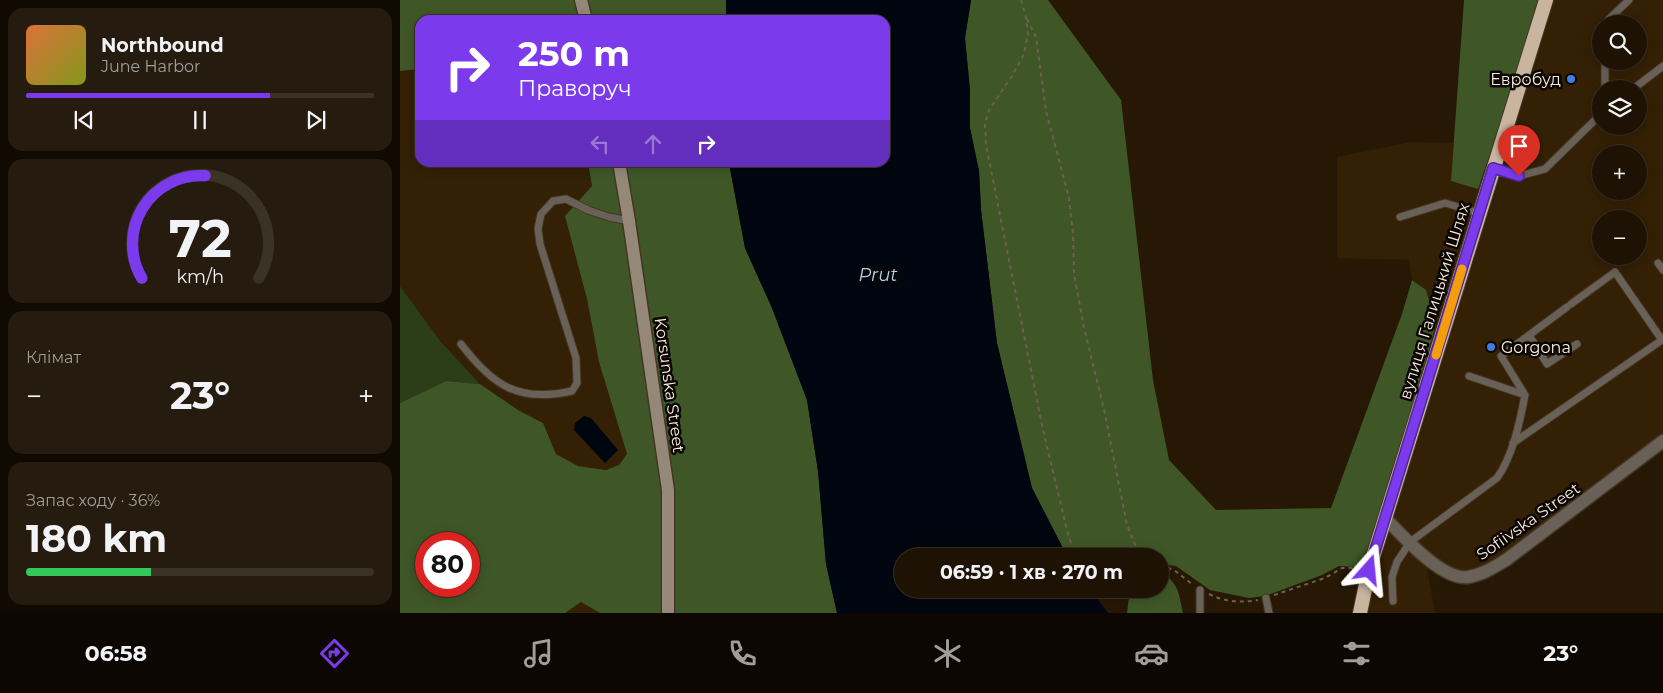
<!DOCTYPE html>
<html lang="uk">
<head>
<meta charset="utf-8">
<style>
  :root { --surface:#1d1204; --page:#251b0e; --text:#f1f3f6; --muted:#a09e9a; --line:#3b3226; --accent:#7c3aed }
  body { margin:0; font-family:Montserrat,sans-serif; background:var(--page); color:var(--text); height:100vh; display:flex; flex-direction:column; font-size:19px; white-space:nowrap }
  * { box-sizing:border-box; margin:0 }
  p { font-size:16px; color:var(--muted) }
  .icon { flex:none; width:28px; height:28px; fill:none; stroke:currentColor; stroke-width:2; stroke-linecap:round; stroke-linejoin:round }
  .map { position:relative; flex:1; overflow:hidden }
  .details { display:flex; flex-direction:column; gap:8px; padding:8px; background:#100a02; width:400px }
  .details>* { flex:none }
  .hud { position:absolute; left:15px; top:15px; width:475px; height:152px; border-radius:15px; box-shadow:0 2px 12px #0003,0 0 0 1px var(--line); background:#7c3aed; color:#fff; overflow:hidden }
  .fabs { position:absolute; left:1192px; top:15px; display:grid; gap:10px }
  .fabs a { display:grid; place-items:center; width:55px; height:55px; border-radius:50%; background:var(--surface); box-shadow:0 2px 12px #0003,0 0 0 1px var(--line); font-size:25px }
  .speed { position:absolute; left:15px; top:532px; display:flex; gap:10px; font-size:25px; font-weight:700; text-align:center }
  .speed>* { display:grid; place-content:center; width:65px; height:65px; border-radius:50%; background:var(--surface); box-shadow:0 2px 12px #0003,0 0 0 1px var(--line); line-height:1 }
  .speed .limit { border:8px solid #d22; background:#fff; color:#111 }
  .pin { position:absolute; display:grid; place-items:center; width:42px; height:42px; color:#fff; margin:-51px -21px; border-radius:50% 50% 50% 0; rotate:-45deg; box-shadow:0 0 5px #0007 }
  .pin .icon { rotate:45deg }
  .me { position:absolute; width:55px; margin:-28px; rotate:18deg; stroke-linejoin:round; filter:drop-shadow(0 0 4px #0008) }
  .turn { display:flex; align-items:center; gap:18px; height:105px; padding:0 20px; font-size:22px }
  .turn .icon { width:65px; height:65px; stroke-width:2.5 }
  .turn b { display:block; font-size:35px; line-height:42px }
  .lanes { display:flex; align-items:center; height:48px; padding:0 20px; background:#0003; justify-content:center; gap:25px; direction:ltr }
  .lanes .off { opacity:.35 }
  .big { font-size:38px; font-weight:700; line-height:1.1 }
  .details .card { flex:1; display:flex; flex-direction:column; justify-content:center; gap:8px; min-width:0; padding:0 18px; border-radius:15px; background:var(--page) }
  .details .dial { align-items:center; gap:0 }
  .dial svg { height:130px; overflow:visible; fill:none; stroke:var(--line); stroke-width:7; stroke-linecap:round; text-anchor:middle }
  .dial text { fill:var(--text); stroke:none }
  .song { display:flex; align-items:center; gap:15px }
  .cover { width:60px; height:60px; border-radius:8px; background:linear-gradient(135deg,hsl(20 70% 55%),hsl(70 70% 35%)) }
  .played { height:5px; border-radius:2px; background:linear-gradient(90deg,var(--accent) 70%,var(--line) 70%) }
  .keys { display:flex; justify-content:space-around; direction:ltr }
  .heat { display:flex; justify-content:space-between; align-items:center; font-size:28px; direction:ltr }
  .charge { height:8px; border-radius:4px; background:linear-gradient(90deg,#34c759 36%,var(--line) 0) }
  .trip { position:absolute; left:494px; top:548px; width:275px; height:50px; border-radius:25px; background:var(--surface); box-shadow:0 2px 12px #0003,0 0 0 1px var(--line); font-weight:700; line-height:50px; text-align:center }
  .dock { display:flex; height:80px; justify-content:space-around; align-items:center; background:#0c0702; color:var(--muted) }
  .dock .icon { width:35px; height:35px }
  .dock .current { color:var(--accent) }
  .dock b { font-size:22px; color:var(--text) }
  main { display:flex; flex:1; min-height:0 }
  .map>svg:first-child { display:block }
  .built { fill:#332005; fill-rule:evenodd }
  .green { fill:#2b3e18 }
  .forest { fill:#3f5727; fill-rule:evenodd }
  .water { fill:#00060f }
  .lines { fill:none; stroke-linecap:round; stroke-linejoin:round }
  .service-casing { stroke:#443624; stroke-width:9 }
  .minor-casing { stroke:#443624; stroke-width:15 }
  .secondary-casing { stroke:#443624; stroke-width:15 }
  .trunk-casing { stroke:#443624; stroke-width:16 }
  .path { stroke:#6d604f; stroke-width:2; stroke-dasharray:4 4; stroke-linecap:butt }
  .service { stroke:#696057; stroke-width:7 }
  .minor { stroke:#696057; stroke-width:12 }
  .secondary { stroke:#958879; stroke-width:12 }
  .trunk { stroke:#c8b49f; stroke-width:14 }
  .route-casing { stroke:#51269a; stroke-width:12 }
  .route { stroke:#7c3aed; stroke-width:9 }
  .slow { stroke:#f59e0b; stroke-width:9 }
  .shop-dot { fill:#3f7fe0; stroke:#0b0501; stroke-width:2 }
  .labels { text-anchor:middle; stroke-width:5; stroke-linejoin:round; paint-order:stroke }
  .poi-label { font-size:16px; fill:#f7ece0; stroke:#0b0501; text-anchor:end }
  .street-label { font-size:16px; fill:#f7ece0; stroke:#0b0501 }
  .water-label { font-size:18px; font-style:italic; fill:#a6d5f4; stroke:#0b0501 }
</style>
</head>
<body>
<main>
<section class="details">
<div class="card">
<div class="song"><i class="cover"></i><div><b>Northbound</b><p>June Harbor</p></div></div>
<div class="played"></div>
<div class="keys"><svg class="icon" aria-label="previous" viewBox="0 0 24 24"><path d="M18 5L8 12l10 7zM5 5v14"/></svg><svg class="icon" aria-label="pause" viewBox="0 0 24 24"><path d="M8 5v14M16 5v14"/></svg><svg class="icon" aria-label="next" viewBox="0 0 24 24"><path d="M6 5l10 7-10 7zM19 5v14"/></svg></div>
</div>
<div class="card dial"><svg viewBox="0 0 100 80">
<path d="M14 69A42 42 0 1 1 86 69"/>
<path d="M14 69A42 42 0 0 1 53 6" stroke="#7c3aed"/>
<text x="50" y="56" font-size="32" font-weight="700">72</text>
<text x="50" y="72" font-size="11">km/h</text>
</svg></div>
<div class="card"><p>Клімат</p>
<div class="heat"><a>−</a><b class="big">23°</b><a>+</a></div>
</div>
<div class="card"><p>Запас ходу · 36%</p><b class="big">180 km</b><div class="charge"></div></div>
</section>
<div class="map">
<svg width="1263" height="613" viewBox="0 0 1263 613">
  <rect width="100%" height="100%" fill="#271805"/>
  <!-- built -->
  <path class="built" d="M1143,0h120v443l-184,135 -53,-16 9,51h-76l67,-323 -14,-10 -3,-20 -72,-2v-101l74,-15 43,1 -3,38zM1201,24h38v37h-38zM1201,89h38v37h-38zM1201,154h38v37h-38zM1201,219h38v37h-38z
    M20,69v93l168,1 4,23 -5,113 12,63 28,92 -8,11 -13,5 -28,-4 -22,-12 -13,-31 -25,-13 -38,-26 -39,-42 -41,-56v-215z
    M181,602l17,9 2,2h-35z"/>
  <!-- green -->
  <path class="green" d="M0,286l41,56 39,42 -34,-3 -46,22z"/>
  <!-- forest -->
  <path class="forest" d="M0,0h326v20h-306v49l-20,2z
    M571,0h77l73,100 32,280 16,80 47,50 115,-2 71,-194 10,-34 14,10 10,34 -70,244 -27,-2 -17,9 -57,21 -16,2 -39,-8 -34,-24 -16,-2v-8h-93l-35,-68 -35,-145 -16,-133 -2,-39 -9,-43v-38l-5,-52z
    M1064,0h79l-65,189 -27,-8z
    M188,163h141l16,85 27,60 35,92 11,71 8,93 11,49h-237l-19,-11 -16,11h-165v-210l46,-22 34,3 38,26 25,13 13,31 22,12 28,4 13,-5 8,-11 -28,-92 -12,-63 -22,-83 27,-30zM26,544h43v42h-43z
    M760,573c19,8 19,22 23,40h-56l3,-24h30z"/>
  <!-- water -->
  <path class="water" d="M326,0h245l-6,38 5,52v38l9,43 2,39 16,133 35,145 35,68h-165v33h188l18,24h-271l-11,-49 -8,-93 -11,-71 -35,-92 -27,-60 -16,-85 156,-1v-142h-159z
    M184,416l7,2 27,32 -13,13 -31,-33 1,-7z"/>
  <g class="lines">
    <!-- service casing -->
    <g class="service-casing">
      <path id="service" d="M1207,24l2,-5 20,-19
        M1205,89v-28
        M1233,89l30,-23
        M1093,168l26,8 26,-7 56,-55
        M1000,217l45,-14 34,10
        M1258,263l5,7
        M1129,335l18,29 30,-20
        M61,344c32,42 58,59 111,47l5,-8 -1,-25 -36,-114 -2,-15 3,-15 12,-13 13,-2 22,11 21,7 20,4
        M1069,376l56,19
        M1113,443l149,-103 -47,-68 -44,32
        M866,598l3,15
        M993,601l-1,-24 5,-15 13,-20 87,-64c16,-22 23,-57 28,-83l-24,-39 66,-49
        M800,613v-23"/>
    </g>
    <!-- minor casing -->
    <g class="minor-casing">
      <path id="minor" d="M985,518c17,17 57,63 83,59 14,-2 26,-10 38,-17l157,-119"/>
    </g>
    <!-- secondary casing -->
    <g class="secondary-casing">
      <path id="secondary" d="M181,0l5,20
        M219,162l10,59 39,269v123"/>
    </g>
    <!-- trunk casing -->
    <g class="trunk-casing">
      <path id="trunk" d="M960,613l9,-43 177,-570"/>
    </g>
    <!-- path -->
    <path class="path" d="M621,0l5,18 2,16 -4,20 -12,22 -23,34 -4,14 1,21 57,285 24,100 8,26
      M627,19l9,18 10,74 23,87 4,35 1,41 10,54 20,81 23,116 9,22 6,9
      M760,565l14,5 18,14
      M701,589h5
      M809,594c16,8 32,9 49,6
      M874,595l51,-17 17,-10h15"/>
    <!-- service -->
    <use href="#service" class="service"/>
    <!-- minor -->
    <use href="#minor" class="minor"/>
    <!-- secondary -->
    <use href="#secondary" class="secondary"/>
    <!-- trunk -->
    <use href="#trunk" class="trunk"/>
  </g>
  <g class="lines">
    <!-- route casing -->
    <g class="route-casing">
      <path id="route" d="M969,570l124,-402 26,8"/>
    </g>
    <!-- route -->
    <use href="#route" class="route"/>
    <!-- slow -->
    <path class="slow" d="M1036,355l26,-86"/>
  </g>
  <!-- markers -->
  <g class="shop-dot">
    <circle cx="1171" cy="79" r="5"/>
    <circle cx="1091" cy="347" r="5"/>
  </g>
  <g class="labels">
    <!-- poi labels -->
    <g class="poi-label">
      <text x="1161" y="85">Евробуд</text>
      <text x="1101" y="353" text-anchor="start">Gorgona</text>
    </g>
    <!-- street labels -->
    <g class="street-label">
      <text transform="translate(1034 301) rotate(-73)" y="6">вулиця Галицький Шлях</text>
      <text transform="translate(270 385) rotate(82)" y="6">Korsunska Street</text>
      <text transform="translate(1128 521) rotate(-35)" y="6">Sofiivska Street</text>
    </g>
    <!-- water labels -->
    <g class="water-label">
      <text x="478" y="281">Prut</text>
    </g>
  </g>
</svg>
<div class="fabs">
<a><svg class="icon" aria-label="search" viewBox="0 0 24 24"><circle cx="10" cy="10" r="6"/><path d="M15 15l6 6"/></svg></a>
<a><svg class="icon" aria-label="layers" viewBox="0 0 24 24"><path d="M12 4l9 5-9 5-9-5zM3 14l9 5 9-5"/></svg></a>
<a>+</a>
<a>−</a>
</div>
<div class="speed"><div class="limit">80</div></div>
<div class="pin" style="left:1119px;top:176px;background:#d93025"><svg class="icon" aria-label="arrive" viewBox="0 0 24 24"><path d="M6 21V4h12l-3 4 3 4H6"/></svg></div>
<svg class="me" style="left:969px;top:570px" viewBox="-20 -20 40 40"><path d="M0-17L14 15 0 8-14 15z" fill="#7c3aed" stroke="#fff" stroke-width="4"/></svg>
<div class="trip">06:59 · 1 хв · 270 m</div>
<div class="hud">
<div class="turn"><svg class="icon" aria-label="right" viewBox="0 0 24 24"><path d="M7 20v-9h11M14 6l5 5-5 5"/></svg><div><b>250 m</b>Праворуч</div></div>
<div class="lanes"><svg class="icon off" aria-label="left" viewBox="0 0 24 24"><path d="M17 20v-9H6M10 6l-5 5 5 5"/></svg><svg class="icon off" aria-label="ahead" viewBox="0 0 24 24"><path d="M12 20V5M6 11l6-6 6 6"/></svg><svg class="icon" aria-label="right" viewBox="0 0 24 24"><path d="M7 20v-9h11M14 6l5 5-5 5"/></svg></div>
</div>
</div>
</main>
<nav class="dock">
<b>06:58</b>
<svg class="icon current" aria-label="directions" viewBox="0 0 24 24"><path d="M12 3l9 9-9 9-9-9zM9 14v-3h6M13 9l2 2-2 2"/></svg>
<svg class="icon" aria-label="music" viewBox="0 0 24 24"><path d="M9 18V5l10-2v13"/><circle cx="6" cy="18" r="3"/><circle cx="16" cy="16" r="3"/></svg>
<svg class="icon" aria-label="phone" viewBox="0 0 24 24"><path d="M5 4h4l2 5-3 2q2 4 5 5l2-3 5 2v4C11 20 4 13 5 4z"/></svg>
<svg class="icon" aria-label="climate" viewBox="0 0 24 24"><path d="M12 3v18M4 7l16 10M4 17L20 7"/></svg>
<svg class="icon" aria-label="car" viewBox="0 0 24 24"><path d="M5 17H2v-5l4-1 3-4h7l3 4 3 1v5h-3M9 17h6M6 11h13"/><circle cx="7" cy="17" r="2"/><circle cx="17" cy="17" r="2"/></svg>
<svg class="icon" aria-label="filters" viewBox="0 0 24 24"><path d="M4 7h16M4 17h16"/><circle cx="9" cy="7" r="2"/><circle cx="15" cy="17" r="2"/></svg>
<b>23°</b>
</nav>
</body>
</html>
